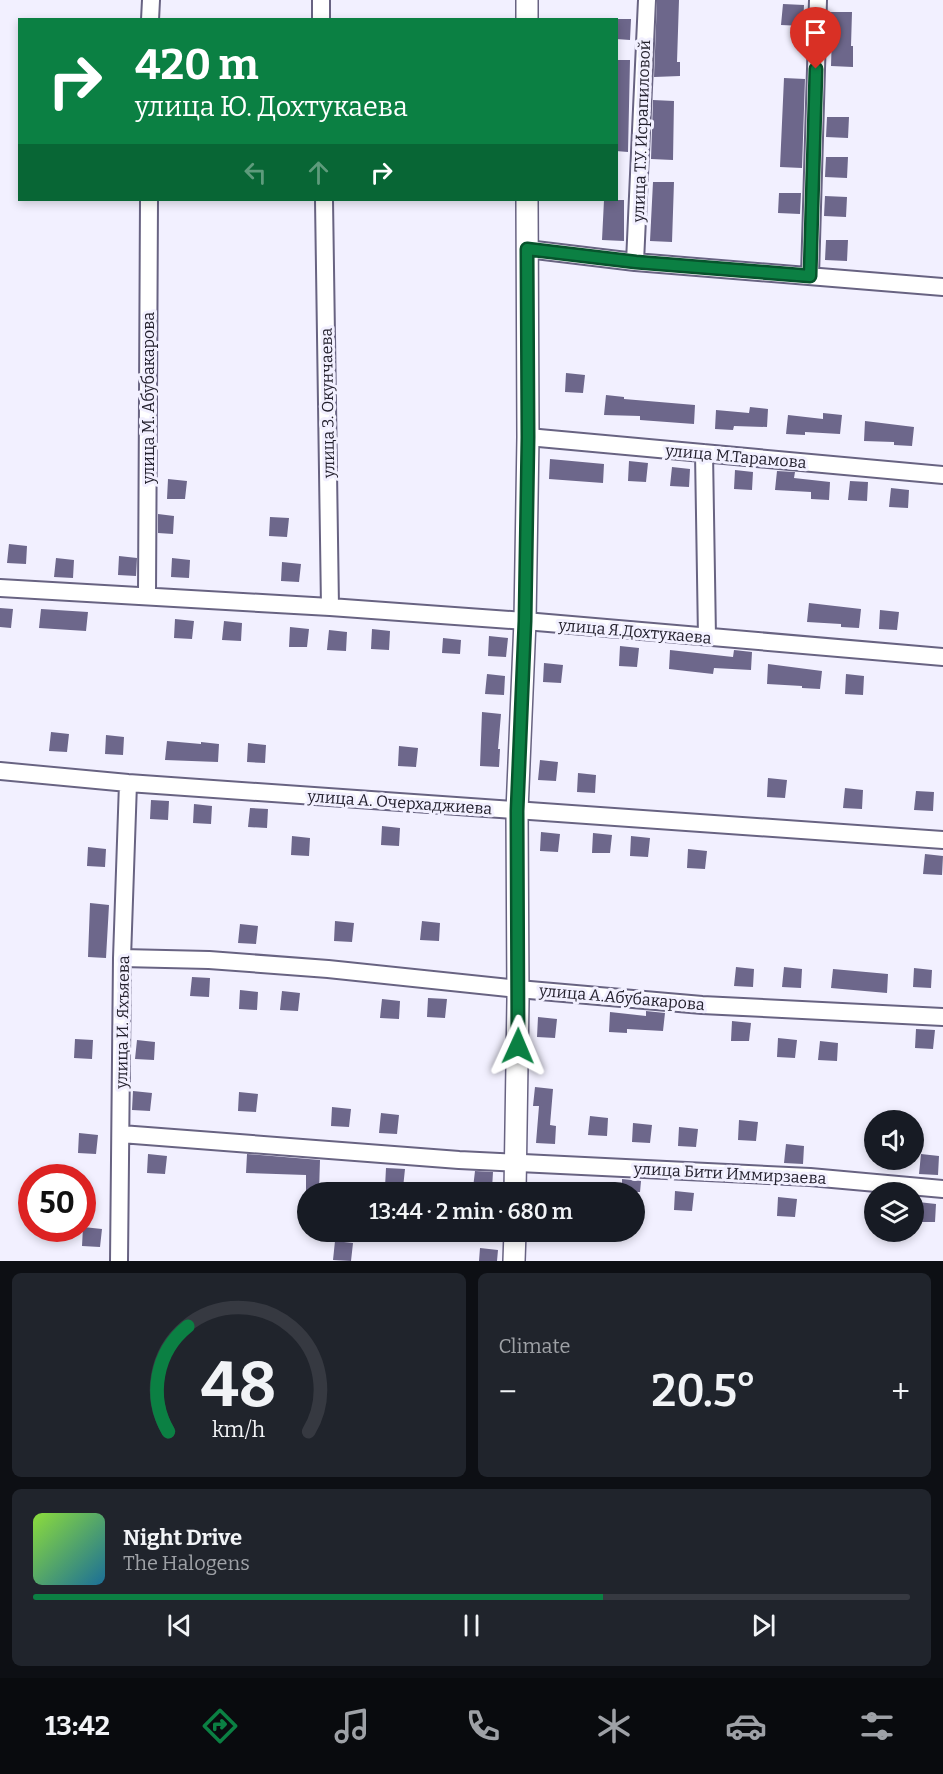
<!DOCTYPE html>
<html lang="en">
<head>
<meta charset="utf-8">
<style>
  :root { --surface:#171b24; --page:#20242c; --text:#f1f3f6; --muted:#9ea1a6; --line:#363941; --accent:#0b8043 }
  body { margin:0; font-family:Bitter,serif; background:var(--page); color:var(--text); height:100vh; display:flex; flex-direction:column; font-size:22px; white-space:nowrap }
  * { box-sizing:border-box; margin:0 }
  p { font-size:20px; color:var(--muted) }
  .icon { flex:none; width:33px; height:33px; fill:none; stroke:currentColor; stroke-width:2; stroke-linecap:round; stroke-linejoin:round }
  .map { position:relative; height:1261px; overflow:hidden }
  .side { display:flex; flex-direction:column; gap:12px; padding:12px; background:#0d0f14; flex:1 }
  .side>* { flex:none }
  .banner { position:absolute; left:18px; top:18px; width:600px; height:183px; border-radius:0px; box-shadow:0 3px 9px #0003; background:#0b8043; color:#fff; overflow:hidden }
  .controls { position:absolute; left:864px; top:1110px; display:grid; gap:12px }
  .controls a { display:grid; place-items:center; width:60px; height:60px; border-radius:50%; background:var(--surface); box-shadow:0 3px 9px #0003; font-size:30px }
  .speed { position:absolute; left:18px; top:1164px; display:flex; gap:12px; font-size:30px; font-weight:700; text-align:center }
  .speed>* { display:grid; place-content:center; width:78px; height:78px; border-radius:50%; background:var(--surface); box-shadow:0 3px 9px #0003; line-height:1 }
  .speed .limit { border:9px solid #d22; background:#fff; color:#111 }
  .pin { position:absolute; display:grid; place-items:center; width:51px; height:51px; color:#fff; margin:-62px -26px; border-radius:50% 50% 50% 0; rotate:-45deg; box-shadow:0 0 6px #0007 }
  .pin .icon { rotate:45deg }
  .me { position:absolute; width:66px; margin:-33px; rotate:1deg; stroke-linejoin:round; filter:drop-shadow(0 0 4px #0008) }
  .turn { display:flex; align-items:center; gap:21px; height:126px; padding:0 18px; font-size:27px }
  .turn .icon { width:78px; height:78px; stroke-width:2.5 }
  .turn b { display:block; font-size:42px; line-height:51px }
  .lanes { display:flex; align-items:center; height:57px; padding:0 18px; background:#0003; justify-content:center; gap:30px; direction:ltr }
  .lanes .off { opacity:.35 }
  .big { font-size:45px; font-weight:600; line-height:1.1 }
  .side .card { flex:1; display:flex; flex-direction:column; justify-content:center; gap:9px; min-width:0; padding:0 21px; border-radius:9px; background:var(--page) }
  .side .dial { align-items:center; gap:0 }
  .dial svg { height:156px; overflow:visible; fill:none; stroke:var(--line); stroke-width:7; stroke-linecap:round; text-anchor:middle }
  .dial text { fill:var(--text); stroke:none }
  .song { display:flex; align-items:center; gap:18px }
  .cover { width:72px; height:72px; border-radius:9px; background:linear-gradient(135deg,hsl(90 70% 55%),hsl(200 70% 35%)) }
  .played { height:6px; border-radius:3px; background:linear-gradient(90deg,var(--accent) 65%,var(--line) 65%) }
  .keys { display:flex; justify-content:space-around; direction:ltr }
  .heat { display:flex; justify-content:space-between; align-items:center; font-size:33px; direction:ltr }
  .side .tiles { flex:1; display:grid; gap:12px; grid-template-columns:1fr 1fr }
  .card:last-child { grid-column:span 2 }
  .trip { position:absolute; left:297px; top:1182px; width:348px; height:60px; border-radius:30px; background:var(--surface); box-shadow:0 3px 9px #0003; font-weight:600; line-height:60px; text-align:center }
  .dock { display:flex; height:96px; justify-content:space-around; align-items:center; background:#090b0e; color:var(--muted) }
  .dock .icon { width:42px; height:42px }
  .dock .current { color:var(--accent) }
  .dock b { font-size:27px; color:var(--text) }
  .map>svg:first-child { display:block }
  .building { fill:#6d678b }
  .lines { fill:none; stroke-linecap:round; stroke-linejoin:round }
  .minor-casing { stroke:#686382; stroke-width:20 }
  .major-casing { stroke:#686382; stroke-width:24 }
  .minor { stroke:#fff; stroke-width:16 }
  .major { stroke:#fff; stroke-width:21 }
  .route-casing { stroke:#07532c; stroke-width:15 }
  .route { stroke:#0b8043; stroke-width:10 }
  .labels { text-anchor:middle; stroke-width:6; stroke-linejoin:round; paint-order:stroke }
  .street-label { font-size:16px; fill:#23202d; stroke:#f2f0ff }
</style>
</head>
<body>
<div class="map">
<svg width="943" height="1261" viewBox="0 0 943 1261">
  <rect width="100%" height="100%" fill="#f2f0ff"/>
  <!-- building -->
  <path class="building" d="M657,0h22l-2,62h3v14l-26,1z
    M783,4l21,1 -1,21 -22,-1z
    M830,12h22l-1,34h2v21l-22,-1 1,-34h-3z
    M616,19h15l-1,21 -14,-1z
    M616,60h14l-2,92 -12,-1z
    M784,78l21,1 -3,89 -22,-1z
    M653,100l21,1 -1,59 -22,-1z
    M827,117h22l-1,21 -22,-1z
    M826,157h22l-1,21 -22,-1z
    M653,182h21l-2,60 -22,-1z
    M779,193h22l-1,21 -22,-1z
    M825,196l22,1 -1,20 -22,-1z
    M604,200h20v41l-22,-1z
    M826,240h22l-1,21 -22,-1z
    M566,373l19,2 -2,18 -18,-1z
    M606,395l18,2v2l71,6 -1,19 -54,-4v-4l-36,-1z
    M750,407l18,2 -1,18 -33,-1 -1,4 -18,-1 1,-19 33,3z
    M823,413l19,2 -2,19 -35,-2v3l-19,-1 2,-19 35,4z
    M865,421l49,6 -2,19 -18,-1v-3l-30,-1z
    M550,459l54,5 -1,19 -54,-4z
    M629,461l19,2 -2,19 -18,-1z
    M672,467l18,2 -1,18 -19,-1z
    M735,470l18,2 -1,18 -18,-1z
    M777,471l18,1 -1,6 36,4 -1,18 -18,-1v-7l-36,-2z
    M168,479l19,2 -2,18h-18z
    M850,481l18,1 -1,19 -19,-1z
    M891,488l18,2 -1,18 -19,-1z
    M158,514l16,2 -1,18 -15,-1z
    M270,517l19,1 -2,19 -18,-1z
    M9,544l18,2 -1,18 -19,-1z
    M119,556l18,2 -1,18 -18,-1z
    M56,558l18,2 -1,18 -19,-1z
    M172,558l18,2 -1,18 -18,-1z
    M282,562l19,2 -2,18 -18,-1z
    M809,603l52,6 -2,19 -18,-1v-3l-34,-2z
    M0,608l13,1 -2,19 -11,-1z
    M41,609l47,3 -2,19 -47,-3z
    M880,610l19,2 -2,18 -18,-1z
    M175,619l19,2 -2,18 -18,-1z
    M224,621l18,2 -1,18 -19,-1z
    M290,627l19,2 -2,18h-18z
    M372,629l18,2 -1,19 -18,-1z
    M329,630l18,2 -1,19 -19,-1z
    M489,636l19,2 -2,19 -18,-1z
    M443,638l18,2 -1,14 -18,-1z
    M620,646l19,2 -2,19 -18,-1z
    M670,650l63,7 1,-7 18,2 -1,18 -37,-2 -1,6 -44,-5z
    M544,663l19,2 -2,18 -18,-1z
    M768,664l54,7 -2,18 -18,-1v-2l-35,-2z
    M487,674l18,2 -1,19 -19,-1z
    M846,674l18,2 -1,19 -18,-1z
    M482,712l19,2 -3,35h2l-1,18 -19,-1z
    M51,732l18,2 -2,18 -18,-1z
    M106,735l18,2 -1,18 -18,-1z
    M167,741l34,3v-2l18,2 -1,18 -53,-2z
    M248,743l18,2 -1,18 -18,-1z
    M399,746l19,2 -2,19 -18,-1z
    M540,760l18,2 -2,19 -18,-1z
    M578,773l18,2 -1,18 -18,-1z
    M768,778l19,2 -2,18 -18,-1z
    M845,788l18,2 -1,19 -19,-1z
    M916,791l18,1 -1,19 -19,-1z
    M151,800l18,1 -1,19 -18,-1z
    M194,804l18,2 -1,18 -18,-1z
    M250,808l18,1 -1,19 -19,-1z
    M382,826l18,2 -1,18 -18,-1z
    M541,832l19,2 -2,18 -18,-1z
    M593,833l19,2 -2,18h-18z
    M292,836l18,2 -1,18 -18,-1z
    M631,836l19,2 -2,19 -18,-1z
    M88,847l18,2 -1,18 -18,-1z
    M688,849l19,2 -2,18 -18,-1z
    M925,854l18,2 -1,19 -19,-1z
    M90,903l19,2 -3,53 -18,-1z
    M335,921l19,2 -2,19 -18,-1z
    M422,921l18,2 -1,18 -19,-1z
    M240,924l18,2 -2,18 -18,-1z
    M736,967l18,2 -1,18 -19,-1z
    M784,967l18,2 -1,19 -19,-1z
    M914,968l18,2 -1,18 -18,-1z
    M833,969l55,5 -1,19 -56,-5z
    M192,977l18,1 -1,19 -19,-1z
    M240,990l18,2 -1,18 -18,-1z
    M282,991l18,2 -2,18 -18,-1z
    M428,998l19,1 -2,19 -18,-1z
    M382,999l18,2 -1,18 -19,-1z
    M646,1011l19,2 -2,18 -36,-2v4l-18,-1 1,-20 36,4z
    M538,1017l19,2 -2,19 -18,-1z
    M732,1021l19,2 -2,18h-18z
    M916,1029l19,1 -2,19 -18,-1z
    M778,1038l19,2 -2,18 -18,-1z
    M75,1039l18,1 -1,19 -18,-1z
    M137,1040l18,2 -1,18 -19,-1z
    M820,1041l18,2 -1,18 -19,-1z
    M535,1087l18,2 -3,36 6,1 -1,18 -19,-1 3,-37h-6z
    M133,1091l19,2 -2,18 -18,-1z
    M239,1092l19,2 -2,18 -18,-1z
    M332,1107l19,2 -2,18 -18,-1z
    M381,1113l18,2 -2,19 -18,-1z
    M590,1116l18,2 -1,18 -19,-1z
    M739,1120l19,2 -2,19 -18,-1z
    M633,1123l19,2 -2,18 -18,-1z
    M679,1127l19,2 -2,18 -18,-1z
    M79,1133l19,2 -2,19 -18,-1z
    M786,1144l18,2 -1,18 -19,-1z
    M148,1154l19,2 -2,18 -18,-1z
    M247,1154l73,6 -1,32h-13v-17l-60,-2z
    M921,1154l18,2 -1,19 -19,-1z
    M386,1168l19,1 -2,19 -18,-1z
    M475,1171l18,1 -1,17 -19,-1z
    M622,1179l19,2 -1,11h-18z
    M675,1191l19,2 -2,18 -18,-1z
    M778,1197l19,2 -2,18 -18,-1z
    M918,1202l18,2 -1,18h-18z
    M83,1227l19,2 -2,18 -18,-1z
    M335,1241l18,2 -2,18 -18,-1z
    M480,1248l18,2 -1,11h-18z"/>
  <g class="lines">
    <!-- minor casing -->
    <g class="minor-casing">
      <path id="minor" d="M321,0v20
        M150,20l1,-20
        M324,200l6,407
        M527,249l108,13 308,25
        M635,262l12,-262
        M810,276l8,-276
        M528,437l415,38
        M704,453l3,184
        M0,588l330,19 195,14 418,36
        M147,596l2,-396
        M0,771l128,12 815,57
        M122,958l87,2 119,9 190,20 184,16 241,12
        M121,1134l338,26 351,17 133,12
        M119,1261l3,-303 6,-175"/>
    </g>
    <!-- major casing -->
    <g class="major-casing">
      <path id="major" d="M527,0v20
        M515,1192l3,-193 -1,-188 8,-190 3,-184 -1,-237
        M514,1261l1,-29"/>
    </g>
    <!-- minor -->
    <use href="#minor" class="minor"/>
    <!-- major -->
    <use href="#major" class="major"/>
  </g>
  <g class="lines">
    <!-- route casing -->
    <g class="route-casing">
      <path id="route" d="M518,1046l-1,-235 8,-190 3,-184 -1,-188 109,13 174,14 6,-207"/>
    </g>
    <!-- route -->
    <use href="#route" class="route"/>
  </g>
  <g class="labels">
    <!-- street labels -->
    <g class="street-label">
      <text transform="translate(641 131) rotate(-88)" y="6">улица Т.У. Исрапиловой</text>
      <text transform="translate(148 398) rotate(-90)" y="6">улица М. Абубакарова</text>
      <text transform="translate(327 403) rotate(-91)" y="6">улица З. Окунчаева</text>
      <text transform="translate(736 456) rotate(5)" y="6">улица М.Тарамова</text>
      <text transform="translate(635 631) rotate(5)" y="6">улица Я.Дохтукаева</text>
      <text transform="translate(400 802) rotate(4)" y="6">улица А. Очерхаджиева</text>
      <text transform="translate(622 997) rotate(5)" y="6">улица А.Абубакарова</text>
      <text transform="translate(122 1022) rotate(-89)" y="6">улица И. Яхъяева</text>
      <text transform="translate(730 1173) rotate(3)" y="6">улица Бити Иммирзаева</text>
    </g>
  </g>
</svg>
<div class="controls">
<a><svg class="icon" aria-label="sound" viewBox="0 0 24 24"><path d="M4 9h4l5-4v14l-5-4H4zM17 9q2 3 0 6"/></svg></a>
<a><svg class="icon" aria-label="layers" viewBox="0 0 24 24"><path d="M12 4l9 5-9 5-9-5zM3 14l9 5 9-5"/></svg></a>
</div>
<div class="speed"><div class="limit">50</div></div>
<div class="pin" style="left:816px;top:69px;background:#d93025"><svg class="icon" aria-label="arrive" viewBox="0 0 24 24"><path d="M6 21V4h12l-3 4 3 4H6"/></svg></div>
<svg class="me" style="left:518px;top:1046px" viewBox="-20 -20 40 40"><path d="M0-17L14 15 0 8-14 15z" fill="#0b8043" stroke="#fff" stroke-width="4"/></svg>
<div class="trip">13:44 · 2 min · 680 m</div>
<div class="banner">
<div class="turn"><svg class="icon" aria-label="right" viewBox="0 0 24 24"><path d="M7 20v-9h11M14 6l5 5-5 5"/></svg><div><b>420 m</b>улица Ю. Дохтукаева</div></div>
<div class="lanes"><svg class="icon off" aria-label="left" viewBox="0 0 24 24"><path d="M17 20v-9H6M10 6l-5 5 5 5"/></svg><svg class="icon off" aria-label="ahead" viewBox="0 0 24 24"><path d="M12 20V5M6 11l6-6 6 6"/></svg><svg class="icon" aria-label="right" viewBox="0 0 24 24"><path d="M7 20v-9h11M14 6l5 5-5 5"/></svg></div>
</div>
</div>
<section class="side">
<div class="tiles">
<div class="card dial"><svg viewBox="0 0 100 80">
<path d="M14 69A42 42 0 1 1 86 69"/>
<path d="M14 69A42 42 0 0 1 24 15" stroke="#0b8043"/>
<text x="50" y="56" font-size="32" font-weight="700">48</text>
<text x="50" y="72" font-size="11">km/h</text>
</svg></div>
<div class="card"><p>Climate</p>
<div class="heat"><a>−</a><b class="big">20.5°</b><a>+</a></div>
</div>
<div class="card">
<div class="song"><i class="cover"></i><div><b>Night Drive</b><p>The Halogens</p></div></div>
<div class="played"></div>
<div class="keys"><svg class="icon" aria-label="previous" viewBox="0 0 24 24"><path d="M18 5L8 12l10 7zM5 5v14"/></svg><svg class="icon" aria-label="pause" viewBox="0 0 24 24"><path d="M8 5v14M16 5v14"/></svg><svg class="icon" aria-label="next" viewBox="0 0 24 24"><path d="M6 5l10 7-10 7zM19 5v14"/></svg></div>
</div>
</div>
</section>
<nav class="dock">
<b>13:42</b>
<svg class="icon current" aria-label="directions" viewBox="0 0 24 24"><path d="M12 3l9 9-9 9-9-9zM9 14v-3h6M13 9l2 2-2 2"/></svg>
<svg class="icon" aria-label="music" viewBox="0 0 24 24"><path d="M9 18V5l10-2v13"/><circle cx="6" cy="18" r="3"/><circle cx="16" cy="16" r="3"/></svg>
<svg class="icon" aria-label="phone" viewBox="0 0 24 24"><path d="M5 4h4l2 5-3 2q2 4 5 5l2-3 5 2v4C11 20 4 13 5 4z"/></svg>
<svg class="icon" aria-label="climate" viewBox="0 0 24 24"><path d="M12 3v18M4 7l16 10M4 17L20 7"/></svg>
<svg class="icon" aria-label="car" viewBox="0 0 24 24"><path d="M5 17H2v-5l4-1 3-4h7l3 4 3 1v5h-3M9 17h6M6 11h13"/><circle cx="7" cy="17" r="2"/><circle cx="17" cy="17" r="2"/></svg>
<svg class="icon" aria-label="filters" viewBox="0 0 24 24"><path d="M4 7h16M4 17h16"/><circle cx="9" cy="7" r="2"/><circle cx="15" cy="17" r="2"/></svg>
</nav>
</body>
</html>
